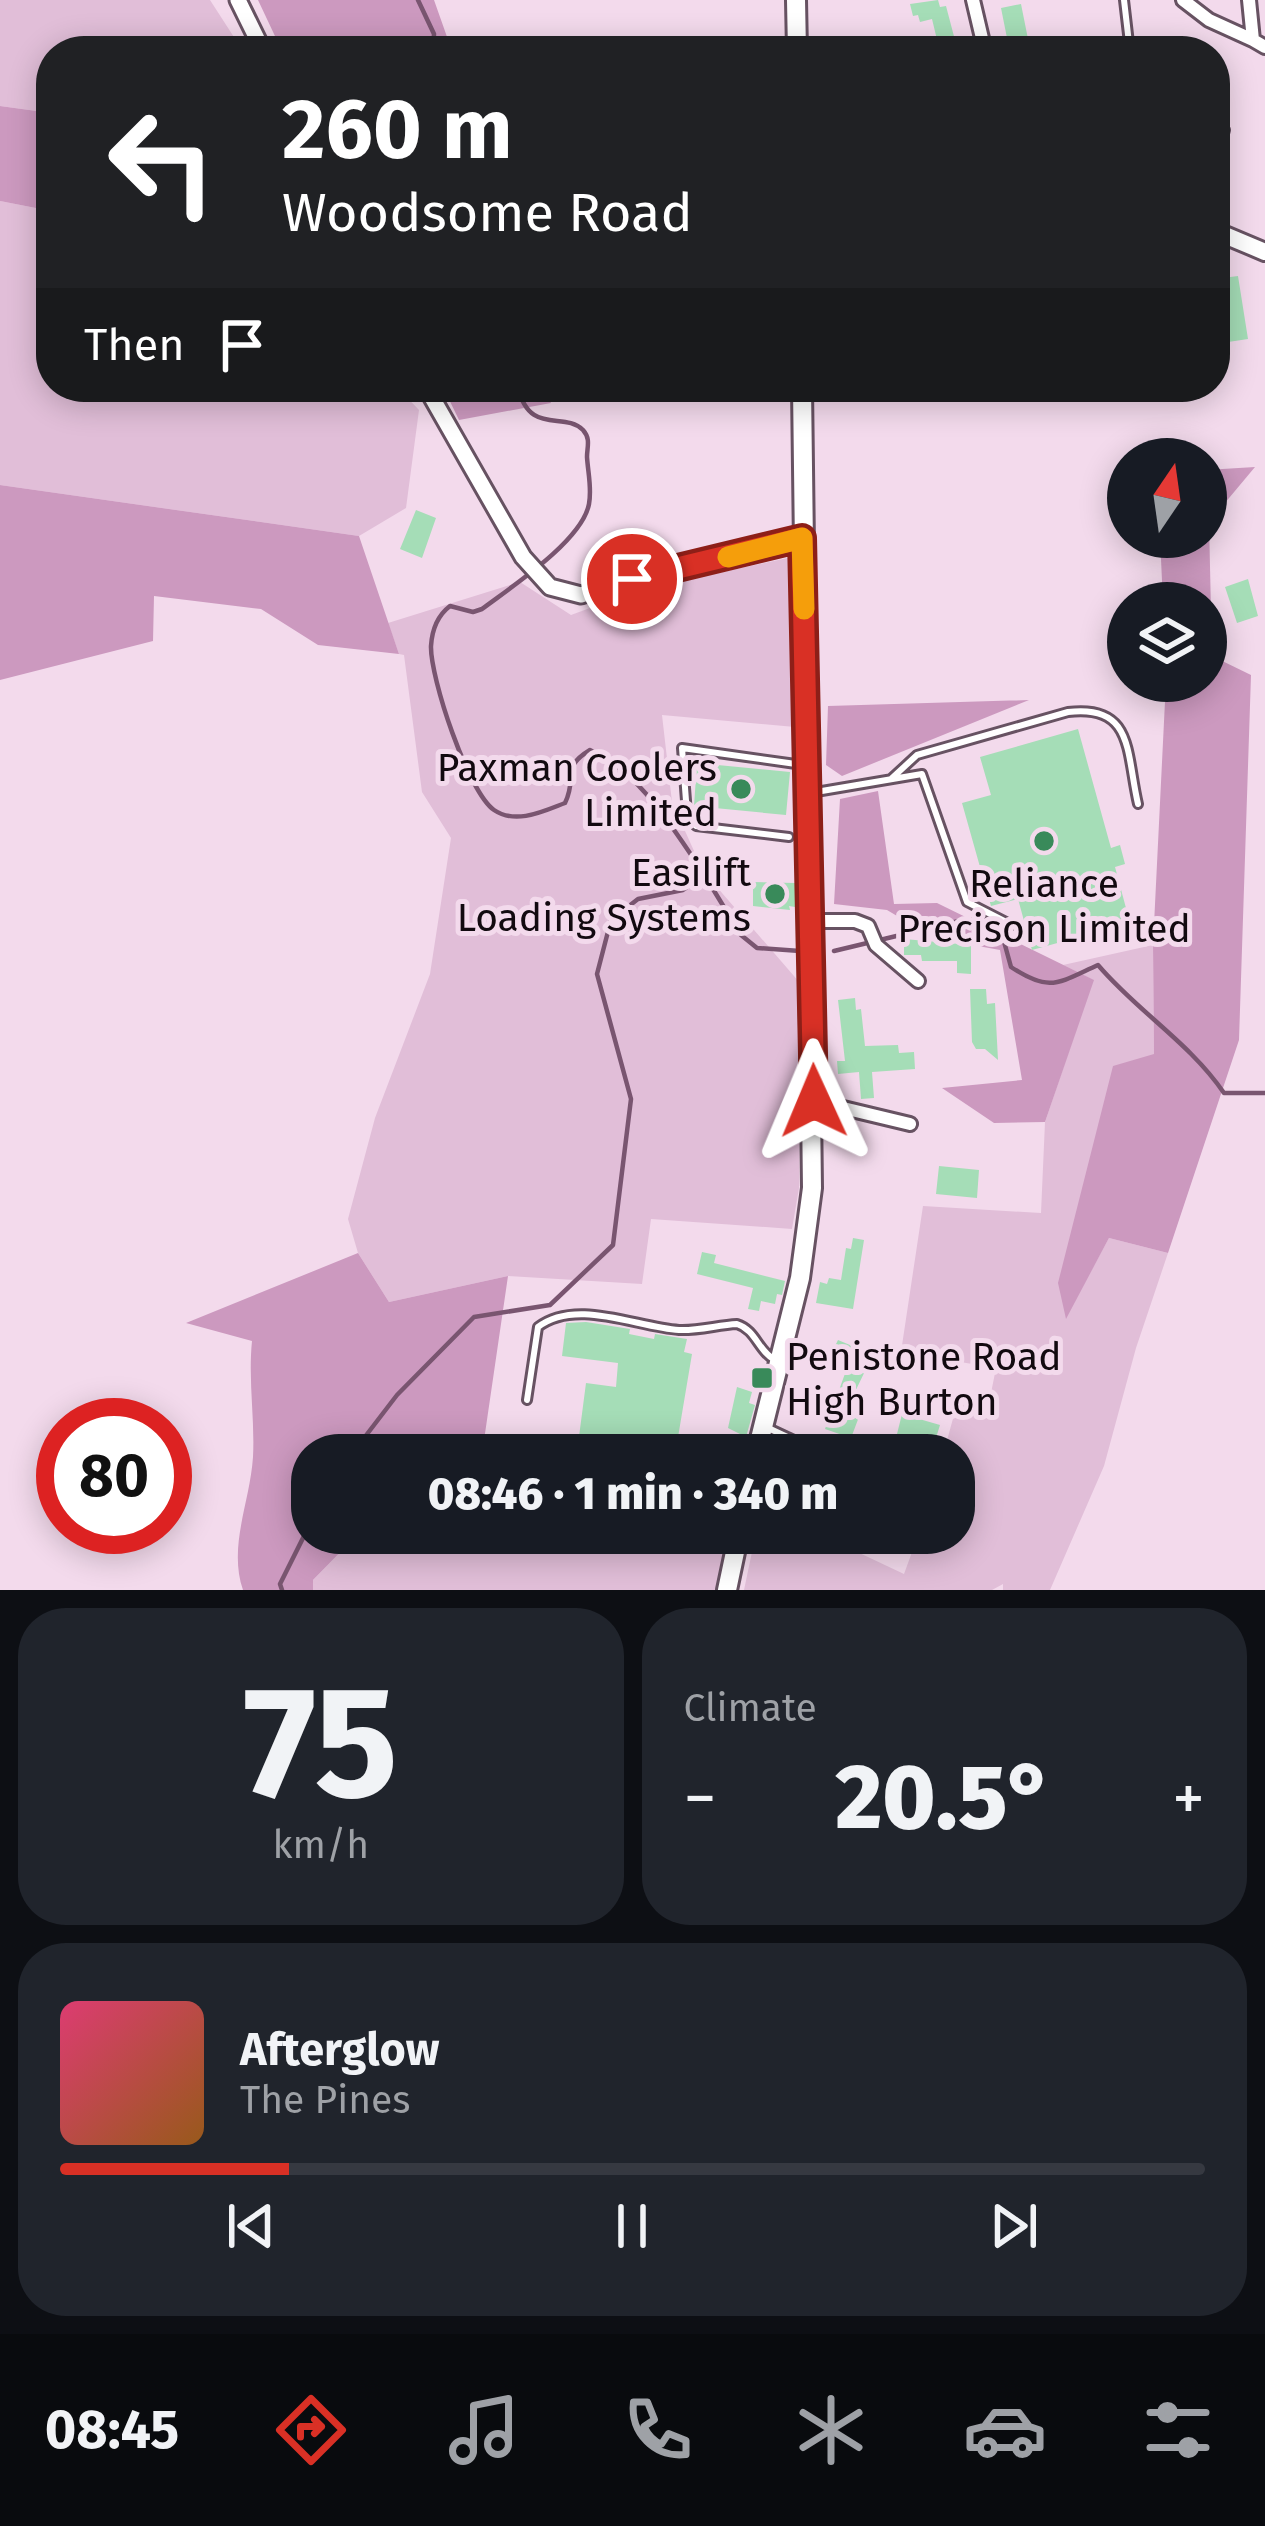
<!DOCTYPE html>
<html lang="en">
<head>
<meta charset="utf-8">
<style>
  :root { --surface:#171b24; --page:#20242c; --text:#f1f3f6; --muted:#9ea1a6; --line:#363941; --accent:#d93025 }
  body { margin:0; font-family:"Fira Sans",sans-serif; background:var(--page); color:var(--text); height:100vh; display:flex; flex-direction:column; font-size:45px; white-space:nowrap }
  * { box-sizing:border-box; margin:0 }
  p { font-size:39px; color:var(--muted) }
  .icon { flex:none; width:66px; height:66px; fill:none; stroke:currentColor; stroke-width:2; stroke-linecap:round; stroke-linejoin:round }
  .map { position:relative; height:1590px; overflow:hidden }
  .side { display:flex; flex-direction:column; gap:18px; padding:18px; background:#0d0f14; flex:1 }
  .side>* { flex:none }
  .top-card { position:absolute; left:36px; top:36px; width:1194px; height:366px; border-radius:48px; box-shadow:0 6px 30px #0003; background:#202124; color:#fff; overflow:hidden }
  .needle { width:78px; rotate:13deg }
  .controls { position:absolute; left:1107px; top:438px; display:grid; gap:24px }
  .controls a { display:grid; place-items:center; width:120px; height:120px; border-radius:50%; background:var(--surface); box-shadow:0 6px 30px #0003; font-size:60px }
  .speed { position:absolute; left:36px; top:1398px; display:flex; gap:24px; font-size:60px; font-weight:700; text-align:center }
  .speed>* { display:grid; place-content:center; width:156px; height:156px; border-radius:50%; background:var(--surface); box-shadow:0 6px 30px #0003; line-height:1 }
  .speed .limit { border:18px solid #d22; background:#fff; color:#111 }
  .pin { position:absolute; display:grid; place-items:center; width:102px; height:102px; color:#fff; margin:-51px; border:6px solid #fff; border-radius:50%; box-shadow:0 3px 12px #0007 }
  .me { position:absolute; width:132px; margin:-66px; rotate:359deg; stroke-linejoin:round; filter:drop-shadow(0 0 9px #0008) }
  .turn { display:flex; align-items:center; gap:42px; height:252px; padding:0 48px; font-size:54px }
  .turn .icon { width:156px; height:156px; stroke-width:2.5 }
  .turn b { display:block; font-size:84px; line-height:102px }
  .then { display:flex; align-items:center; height:114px; padding:0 48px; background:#0003; gap:24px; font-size:45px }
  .big { font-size:90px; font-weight:800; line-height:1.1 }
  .side .card { flex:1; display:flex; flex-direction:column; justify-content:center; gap:18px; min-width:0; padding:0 42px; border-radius:48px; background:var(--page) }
  .side .dial { align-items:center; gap:0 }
  .dial b { font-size:156px; line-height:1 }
  .song { display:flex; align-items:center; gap:36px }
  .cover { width:144px; height:144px; border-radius:18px; background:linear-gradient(135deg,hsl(340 70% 55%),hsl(30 70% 35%)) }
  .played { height:12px; border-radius:6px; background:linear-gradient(90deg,var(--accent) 20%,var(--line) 20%) }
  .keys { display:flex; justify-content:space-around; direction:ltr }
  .heat { display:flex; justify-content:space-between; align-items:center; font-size:66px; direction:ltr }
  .side .tiles { flex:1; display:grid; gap:18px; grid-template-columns:1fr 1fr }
  .card:last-child { grid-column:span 2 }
  .trip { position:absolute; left:291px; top:1434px; width:684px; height:120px; border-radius:48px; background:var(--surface); box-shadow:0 6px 30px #0003; font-weight:800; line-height:120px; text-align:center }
  .tab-bar { display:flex; height:192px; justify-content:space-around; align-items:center; background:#090b0e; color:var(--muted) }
  .tab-bar .icon { width:84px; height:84px }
  .tab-bar .selected { color:var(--accent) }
  .tab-bar b { font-size:54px; color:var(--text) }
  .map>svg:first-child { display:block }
  .green { fill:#e1bed8 }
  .forest { fill:#cc99bf }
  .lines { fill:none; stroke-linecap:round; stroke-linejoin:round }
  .stream { stroke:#795570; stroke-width:4.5 }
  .building { fill:#a5ddb7 }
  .service-casing { stroke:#675262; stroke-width:12 }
  .minor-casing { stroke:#675262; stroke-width:18 }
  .tertiary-casing { stroke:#675262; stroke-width:21 }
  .secondary-casing { stroke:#675262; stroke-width:22 }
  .trunk-casing { stroke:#675262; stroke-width:24 }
  .service { stroke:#fff; stroke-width:6 }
  .minor { stroke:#fff; stroke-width:12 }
  .tertiary { stroke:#fff; stroke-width:15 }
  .secondary { stroke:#fff; stroke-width:16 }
  .trunk { stroke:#fff; stroke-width:18 }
  .route-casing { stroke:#8d1f18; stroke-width:30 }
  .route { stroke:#d93025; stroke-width:21 }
  .slow { stroke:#f59e0b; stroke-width:21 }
  .poi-dot { fill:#398a5a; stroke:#f3daec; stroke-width:4.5 }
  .labels { text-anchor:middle; stroke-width:10; stroke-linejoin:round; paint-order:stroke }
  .poi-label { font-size:39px; fill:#120a10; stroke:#f3daec; text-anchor:end }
</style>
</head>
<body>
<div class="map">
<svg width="1265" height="1590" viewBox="0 0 1265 1590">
  <rect width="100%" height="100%" fill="#f3daec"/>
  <!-- green -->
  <path class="green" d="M0,0h210l31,48 -190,3v62l-51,-7z
    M0,201l51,10v176h346l22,23 -13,98 -47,28 -359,-51z
    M792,557l3,170 -133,-12 10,87 31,69 97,112 -1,205 -7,41 -141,-10 -9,65 -134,-8 -119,26 -31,-49 -10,-34 27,-101 55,-144 21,-136 -29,-46 -18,-137 -5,-1 -11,-31 132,-41 51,33 65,-24z
    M1153,945l1,109 -88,263 43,-79 59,15 -32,95 -32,118 -54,124h-47v-6l-11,6h-248l12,-57h61l87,41 15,-41h35v-78h-11l14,-51 31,4 8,-40 -95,-16 22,-146 118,7 4,-91 48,-142 -30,-15z
    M359,1533h372l-13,57h-405v-10z"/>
  <!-- forest -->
  <path class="forest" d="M258,0h176l18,51h-170z
    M0,106l51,7v98l-51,-10z
    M443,387h98l10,16 -92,17z
    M1255,467l-46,55 3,134 39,19 -12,365 -71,213 -59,-15 -43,81 -8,-36 55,-217 41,-12 -1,-109 13,-264h40v-78h-43l-3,-66h46v-67z
    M0,485l359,51 40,118 -81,-9 -57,-36 -107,-13 -1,45 -153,39z
    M1029,700l-187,76 -16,-11 2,-59z
    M878,791l16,113 43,-1 157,77 -49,142 -51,1 -52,-35 80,-8 -22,-130 -66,-12 -47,-28 -53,-6 6,-105z
    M358,1253l31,49 119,-26 -26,178 -170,1v78h47l-46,47v10h-70c-15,-44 7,-87 10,-133 2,-39 -5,-76 -1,-116l-66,-18z"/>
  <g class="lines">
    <!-- stream -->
    <path class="stream" d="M418,0l16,34 -1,17
      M705,876l36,59 16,13 43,3
      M834,951l129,-31 23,-2 17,20 8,29c39,26 47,16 87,-2 39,46 92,78 126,128h41
      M351,1455l46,-60 77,-78 76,-12 63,-60 18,-146 -34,-125 14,-54 27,-21 45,-9 22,-15c-33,-47 -62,-100 -115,-125 -30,18 -12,27 -25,53 -21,8 -49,22 -71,7 -26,-18 -64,-133 -63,-164 1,-16 6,-30 19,-40l23,6 9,-3c29,-22 100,-68 107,-105 3,-16 -1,-31 -2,-47 0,-10 4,-18 -4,-27 -19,-19 -54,6 -65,-43
      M282,1590l-2,-6 32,-64"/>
  </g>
  <!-- building -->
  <path class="building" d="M938,0l2,7 6,-1 10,38 -17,4 -7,-29 -12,3 -2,-7 -5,1 -3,-12z
    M1021,4l7,35 8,-1 2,13h-40l-1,-6 11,-2 -7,-35z
    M1238,276l10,63 -33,5v-65z
    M416,510l20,8 -14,40 -22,-9z
    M623,541l8,18 -36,18 -6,-12 6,-3 -4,-8z
    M1248,579l10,37 -21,7 -12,-36z
    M1078,729l33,119 9,-3 5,19 -10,3 15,56 -98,27 -14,-51 -27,7 -29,-103 29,-8 -11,-38z
    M697,763l93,9 -4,43 -92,-9z
    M753,882l42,1v24l-6,-1 1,4 -37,-4z
    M904,939l67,6v29l-14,-1v-12h-35l-1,-6h-17z
    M970,989h16l1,15 8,-1 3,57 -13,-11h-9l-4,-7z
    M855,998l1,12 5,-1 4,37 33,-1 1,8 15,-1 1,17 -43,3 2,26 -13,1 -2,-27 -21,2 -1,-13h8l-7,-61z
    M939,1166l40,4 -2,28 -41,-4z
    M853,1238l11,2 -11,69 -37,-6 4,-21 7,2 2,-6 12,2 5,-32 5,1z
    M702,1252l14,3 -2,8 71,18 -3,14 -5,-1 -2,10 -14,-3 -2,10 -11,-2 5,-21 -56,-14z
    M586,1322l44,7 -1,5 25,5 1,-5 32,5 -3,13 8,2 -17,101 -98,-3 9,-69 30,4 2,-24 -56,-7 4,-33z
    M838,1340l36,15 -11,4 3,10 -13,27 12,5 -14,37 -26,-9 22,-61 -6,-11 -9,-5z
    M737,1387l15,5 -3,11 6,2 -9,32 -18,-9z
    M902,1414l38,11 -5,16 -21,-7 -4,15 -16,-3z"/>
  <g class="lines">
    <!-- service casing -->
    <g class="service-casing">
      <path id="service" d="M1124,0l5,43
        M1215,165l10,-35
        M891,779l26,-24 151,-43c66,-8 58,41 70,92
        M810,793l112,-19 45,128 45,23
        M789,837l-93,-11 -9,-12 -5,-66 121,17
        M527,1400l11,-73c38,-29 98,0 141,3 19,1 39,-5 58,-6 19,6 21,27 38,36
        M766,1427l30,14 19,14
        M873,1455l5,-3"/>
    </g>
    <!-- minor casing -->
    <g class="minor-casing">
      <path id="minor" d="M973,0l12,51
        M1183,0l26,20 44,20
        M1249,0l4,40 12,7
        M810,921h45l13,5 8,19 42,36
        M814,1101l96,23"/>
    </g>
    <!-- tertiary casing -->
    <g class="tertiary-casing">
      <path id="tertiary" d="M238,0l25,51
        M426,387l97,170 27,30 31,8 51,-16 171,-41"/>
    </g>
    <!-- secondary casing -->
    <g class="secondary-casing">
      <path id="secondary" d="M1215,231l50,21"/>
    </g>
    <!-- trunk casing -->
    <g class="trunk-casing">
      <path id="trunk" d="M796,0l1,51
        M756,1455l44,-177 12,-90 -10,-801
        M727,1590l12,-57"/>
    </g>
    <!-- service -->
    <use href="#service" class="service"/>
    <!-- minor -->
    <use href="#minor" class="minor"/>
    <!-- tertiary -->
    <use href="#tertiary" class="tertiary"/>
    <!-- secondary -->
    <use href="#secondary" class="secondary"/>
    <!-- trunk -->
    <use href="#trunk" class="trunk"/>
  </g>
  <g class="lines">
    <!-- route casing -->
    <g class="route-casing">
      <path id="route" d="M632,579l170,-41 12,563"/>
    </g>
    <!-- route -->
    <use href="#route" class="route"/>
    <!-- slow -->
    <path class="slow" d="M728,557l74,-19 2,71"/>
  </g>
  <!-- markers -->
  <g class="poi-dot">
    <circle cx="741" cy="789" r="12"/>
    <circle cx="1044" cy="841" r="12"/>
    <circle cx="775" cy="894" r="12"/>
    <rect x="750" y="1366" width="24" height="24" rx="6"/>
  </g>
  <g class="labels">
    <!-- poi labels -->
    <g class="poi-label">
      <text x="717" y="781">Paxman Coolers<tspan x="717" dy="45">Limited</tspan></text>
      <text x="751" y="886">Easilift<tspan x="751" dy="45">Loading Systems</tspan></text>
      <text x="1044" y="897" text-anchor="middle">Reliance<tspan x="1044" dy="45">Precison Limited</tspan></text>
      <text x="786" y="1370" text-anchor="start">Penistone Road<tspan x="786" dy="45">High Burton</tspan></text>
    </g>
  </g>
</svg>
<div class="controls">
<a><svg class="needle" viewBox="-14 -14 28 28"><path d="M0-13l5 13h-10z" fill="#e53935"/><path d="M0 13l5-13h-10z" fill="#9ea1a6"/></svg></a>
<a><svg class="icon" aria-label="layers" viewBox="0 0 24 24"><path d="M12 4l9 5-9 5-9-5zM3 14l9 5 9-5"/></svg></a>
</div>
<div class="speed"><div class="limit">80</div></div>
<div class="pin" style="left:632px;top:579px;background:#d93025"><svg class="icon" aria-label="arrive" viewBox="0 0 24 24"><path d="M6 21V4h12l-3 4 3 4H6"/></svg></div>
<svg class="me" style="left:814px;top:1101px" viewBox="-20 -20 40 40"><path d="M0-17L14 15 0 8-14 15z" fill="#d93025" stroke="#fff" stroke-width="4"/></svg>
<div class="trip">08:46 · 1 min · 340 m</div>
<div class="top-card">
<div class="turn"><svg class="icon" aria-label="left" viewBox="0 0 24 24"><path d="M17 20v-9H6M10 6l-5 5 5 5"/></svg><div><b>260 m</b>Woodsome Road</div></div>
<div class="then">Then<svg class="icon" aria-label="arrive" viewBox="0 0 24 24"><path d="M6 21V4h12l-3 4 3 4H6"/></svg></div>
</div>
</div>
<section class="side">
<div class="tiles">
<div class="card dial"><b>75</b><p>km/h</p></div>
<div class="card"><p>Climate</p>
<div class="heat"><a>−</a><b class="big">20.5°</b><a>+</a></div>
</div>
<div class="card">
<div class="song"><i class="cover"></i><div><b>Afterglow</b><p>The Pines</p></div></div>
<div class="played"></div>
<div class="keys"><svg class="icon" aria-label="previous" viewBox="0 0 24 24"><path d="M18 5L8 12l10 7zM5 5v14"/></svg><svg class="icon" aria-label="pause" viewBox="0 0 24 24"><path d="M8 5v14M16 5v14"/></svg><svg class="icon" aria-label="next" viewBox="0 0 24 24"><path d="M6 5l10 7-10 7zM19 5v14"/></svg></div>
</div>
</div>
</section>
<nav class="tab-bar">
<b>08:45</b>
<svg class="icon selected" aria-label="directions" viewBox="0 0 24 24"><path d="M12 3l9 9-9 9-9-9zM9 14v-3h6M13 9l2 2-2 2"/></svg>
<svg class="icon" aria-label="music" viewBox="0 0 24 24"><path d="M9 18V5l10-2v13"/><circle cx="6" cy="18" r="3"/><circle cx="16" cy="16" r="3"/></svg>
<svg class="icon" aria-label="phone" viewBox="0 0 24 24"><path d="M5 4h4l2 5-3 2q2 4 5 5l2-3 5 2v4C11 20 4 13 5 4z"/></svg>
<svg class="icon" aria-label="climate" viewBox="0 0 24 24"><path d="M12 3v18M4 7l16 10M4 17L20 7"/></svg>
<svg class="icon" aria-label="car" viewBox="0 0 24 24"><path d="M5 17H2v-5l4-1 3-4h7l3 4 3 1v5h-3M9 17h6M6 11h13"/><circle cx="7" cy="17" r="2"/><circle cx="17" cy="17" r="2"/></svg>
<svg class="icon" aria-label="filters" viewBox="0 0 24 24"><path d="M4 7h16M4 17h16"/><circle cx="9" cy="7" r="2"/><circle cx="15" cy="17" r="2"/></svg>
</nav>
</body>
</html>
